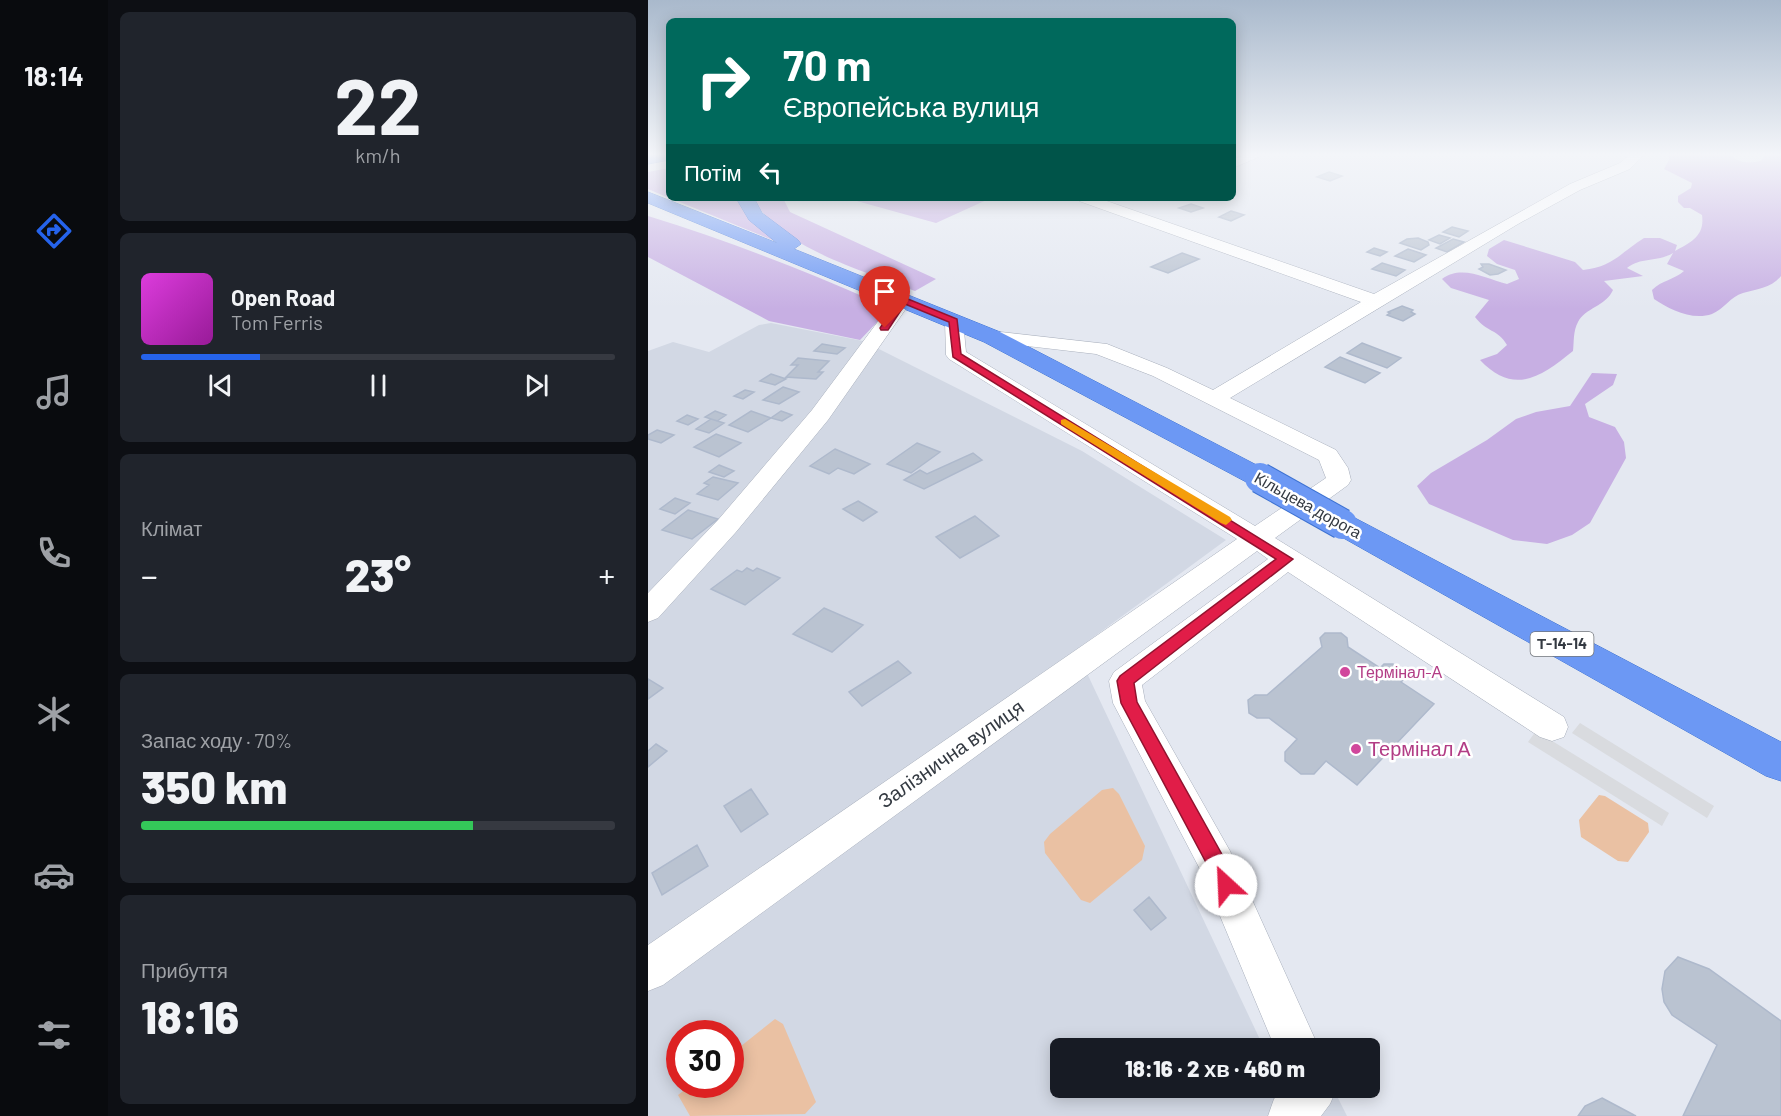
<!DOCTYPE html>
<html lang="uk">
<head>
<meta charset="utf-8">
<style>
  :root { --surface:#171b24; --page:#20242c; --text:#f1f3f6; --muted:#9ea1a6; --line:#363941; --accent:#2563eb }
  body { margin:0; font-family:Barlow,sans-serif; background:var(--page); color:var(--text); height:100vh; display:flex; flex-direction:column; font-size:22px; white-space:nowrap }
  * { box-sizing:border-box; margin:0 }
  p { font-size:20px; color:var(--muted) }
  .icon { flex:none; width:33px; height:33px; fill:none; stroke:currentColor; stroke-width:2; stroke-linecap:round; stroke-linejoin:round }
  .map { position:relative; flex:1; overflow:hidden }
  .drawer { display:flex; flex-direction:column; gap:12px; padding:12px; background:#0d0f14; width:540px }
  .drawer>* { flex:none }
  .hud { position:absolute; left:18px; top:18px; width:570px; height:183px; border-radius:9px; box-shadow:0 3px 15px #0003; background:#00695c; color:#fff; overflow:hidden }
  .speed { position:absolute; left:18px; top:1020px; display:flex; gap:12px; font-size:30px; font-weight:700; text-align:center }
  .speed>* { display:grid; place-content:center; width:78px; height:78px; border-radius:50%; background:var(--surface); box-shadow:0 3px 15px #0003; line-height:1 }
  .speed .limit { border:9px solid #d22; background:#fff; color:#111 }
  .pin { position:absolute; display:grid; place-items:center; width:51px; height:51px; color:#fff; margin:-62px -26px; border-radius:50% 50% 50% 0; rotate:-45deg; box-shadow:0 0 6px #0007 }
  .pin .icon { rotate:45deg }
  .me { position:absolute; width:66px; margin:-33px; rotate:335deg; stroke-linejoin:round; filter:drop-shadow(0 0 4px #0008) }
  .turn { display:flex; align-items:center; gap:21px; height:126px; padding:0 18px; font-size:27px }
  .turn .icon { width:78px; height:78px; stroke-width:2.5 }
  .turn b { display:block; font-size:42px; line-height:51px }
  .then { display:flex; align-items:center; height:57px; padding:0 18px; background:#0003; gap:12px; font-size:22px }
  .big { font-size:45px; font-weight:800; line-height:1.1 }
  .drawer .tile { flex:1; display:flex; flex-direction:column; justify-content:center; gap:9px; min-width:0; padding:0 21px; border-radius:9px; background:var(--page) }
  .drawer .dial { align-items:center; gap:0 }
  .dial b { font-size:78px; line-height:1 }
  .song { display:flex; align-items:center; gap:18px }
  .cover { width:72px; height:72px; border-radius:9px; background:linear-gradient(135deg,hsl(300 70% 55%),hsl(300 70% 35%)) }
  .played { height:6px; border-radius:3px; background:linear-gradient(90deg,var(--accent) 25%,var(--line) 25%) }
  .keys { display:flex; justify-content:space-around; direction:ltr }
  .heat { display:flex; justify-content:space-between; align-items:center; font-size:33px; direction:ltr }
  .charge { height:9px; border-radius:4px; background:linear-gradient(90deg,#34c759 70%,var(--line) 0) }
  .trip { position:absolute; left:402px; top:1038px; width:330px; height:60px; border-radius:9px; background:var(--surface); box-shadow:0 3px 15px #0003; font-weight:800; line-height:60px; text-align:center }
  main { display:flex; flex:1; min-height:0 }
  .tab-bar { display:flex; flex-direction:column; width:108px; justify-content:space-around; align-items:center; background:#090b0e; color:var(--muted) }
  .tab-bar .icon { width:42px; height:42px }
  .tab-bar .active { color:var(--accent) }
  .tab-bar b { font-size:27px; color:var(--text) }
  .map>svg:first-child { display:block }
  .residential { fill:#d2d8e4; fill-rule:evenodd }
  .green { fill:#c7afe3 }
  .parking { fill:#d9dbdf }
  .water { fill:#eac1a3 }
  .building { fill:#bac3d1; stroke:#aeb9cc; stroke-width:1.5 }
  .lines { fill:none; stroke-linecap:round; stroke-linejoin:round }
  .minor-casing { stroke:#a7aebb; stroke-width:1 }
  .highway-casing { stroke:#3d72d2; stroke-width:1 }
  .minor { fill:#fff; fill-rule:evenodd }
  .highway { fill:#6c98f4; fill-rule:evenodd }
  .highway-bridge-casing { stroke:#3d72d2; stroke-width:32; stroke-linecap:butt }
  .highway-bridge { stroke:#6c98f4; stroke-width:30 }
  .route { fill:#e11d48; stroke:#92132f; stroke-width:1.5 }
  .slow { fill:#f59e0b }
  .hotel-dot { fill:#d1479c; stroke:#fff; stroke-width:2 }
  .labels { text-anchor:middle; stroke-width:5; stroke-linejoin:round; paint-order:stroke }
  .shield { fill:#fff; stroke:#71757b; stroke-width:1.5 }
  .shield-label { font-size:15px; font-weight:bold; fill:#343a42 }
  .street-label { font-size:16px; fill:#343a42; stroke:#fff }
  .hotel-label { font-size:16px; fill:#b23c85; stroke:#fff; text-anchor:start }
  .near-hotel-label { font-size:20px; fill:#b23c85; stroke:#fff; text-anchor:start }
  .near-street-label { font-size:20px; fill:#343a42; stroke:#fff }
</style>
</head>
<body>
<main>
<nav class="tab-bar">
<b>18:14</b>
<svg class="icon active" aria-label="directions" viewBox="0 0 24 24"><path d="M12 3l9 9-9 9-9-9zM9 14v-3h6M13 9l2 2-2 2"/></svg>
<svg class="icon" aria-label="music" viewBox="0 0 24 24"><path d="M9 18V5l10-2v13"/><circle cx="6" cy="18" r="3"/><circle cx="16" cy="16" r="3"/></svg>
<svg class="icon" aria-label="phone" viewBox="0 0 24 24"><path d="M5 4h4l2 5-3 2q2 4 5 5l2-3 5 2v4C11 20 4 13 5 4z"/></svg>
<svg class="icon" aria-label="climate" viewBox="0 0 24 24"><path d="M12 3v18M4 7l16 10M4 17L20 7"/></svg>
<svg class="icon" aria-label="car" viewBox="0 0 24 24"><path d="M5 17H2v-5l4-1 3-4h7l3 4 3 1v5h-3M9 17h6M6 11h13"/><circle cx="7" cy="17" r="2"/><circle cx="17" cy="17" r="2"/></svg>
<svg class="icon" aria-label="filters" viewBox="0 0 24 24"><path d="M4 7h16M4 17h16"/><circle cx="9" cy="7" r="2"/><circle cx="15" cy="17" r="2"/></svg>
</nav>
<section class="drawer">
<div class="tile dial"><b>22</b><p>km/h</p></div>
<div class="tile">
<div class="song"><i class="cover"></i><div><b>Open Road</b><p>Tom Ferris</p></div></div>
<div class="played"></div>
<div class="keys"><svg class="icon" aria-label="previous" viewBox="0 0 24 24"><path d="M18 5L8 12l10 7zM5 5v14"/></svg><svg class="icon" aria-label="pause" viewBox="0 0 24 24"><path d="M8 5v14M16 5v14"/></svg><svg class="icon" aria-label="next" viewBox="0 0 24 24"><path d="M6 5l10 7-10 7zM19 5v14"/></svg></div>
</div>
<div class="tile"><p>Клімат</p>
<div class="heat"><a>−</a><b class="big">23°</b><a>+</a></div>
</div>
<div class="tile"><p>Запас ходу · 70%</p><b class="big">350 km</b><div class="charge"></div></div>
<div class="tile"><p>Прибуття</p><b class="big">18:16</b></div>
</section>
<div class="map">
<svg width="1133" height="1116" viewBox="0 0 1133 1116">
  <rect width="100%" height="100%" fill="#e4e8f1"/>
  <!-- residential -->
  <path class="residential" d="M123,323l92,18 219,110 144,89 -150,110 188,398h-204v40h273l14,28h-699v-765l25,-9 36,10 50,-27zM32,1034h50v50h-50z"/>
  <!-- green -->
  <path class="green" d="M1021,153h60c9,11 19,10 32,8l6,-8h14v123c-9,12 -25,13 -38,17 -13,4 -19,16 -31,21 -20,7 -43,-5 -58,-15l-2,-9c10,-10 22,-10 32,-19l-17,-7 6,-11c-14,9 -33,4 -46,15l16,8 -39,5 9,9c-7,16 -28,18 -35,32 -5,9 -4,20 -5,29 -32,26 -59,45 -93,9l17,-6 10,-9c-9,-16 -21,-13 -32,-28l14,-17 -38,-12 -9,-9c20,-15 44,0 65,5l12,-5 -4,-9 -18,-6 -10,-8 2,-7 15,-9 71,22 8,8c30,-3 37,-17 61,-32h16l17,7 -2,6c16,-9 30,-15 27,-36l-12,-7h-6l-6,-6v-6l13,-8 1,-5 -28,-14 5,-9z
    M21,168v30l-21,-9v-17z
    M22,198h69l43,46z
    M106,198h29l7,14 146,67 -21,12c-47,-19 -140,-44 -161,-93z
    M198,198h145l-55,25z
    M0,216c78,24 153,53 228,86l5,6 2,8 -23,24 -91,-19 -121,-64z
    M944,373l25,1 -4,11 -28,19 4,13 26,10 9,15 2,16 -36,65 -18,12 -25,9 -34,-4 -84,-36 -12,-18 14,-13 56,-33 29,-21 20,-7 34,-6z"/>
  <!-- parking -->
  <path class="parking" d="M932,723l134,83 -7,12 -135,-85z
    M888,731l133,82 -7,13 -134,-84z"/>
  <!-- water -->
  <path class="water" d="M465,788l6,6 26,52 -3,14 -52,43 -9,-3 -36,-47 -1,-11 6,-8 52,-44z
    M951,795l6,1 43,27 1,9 -21,30 -10,-1 -37,-24 -2,-17z
    M127,1019l8,5 33,78 -11,12 -115,2 -12,-21 13,-10 39,-1 1,-30z"/>
  <!-- building -->
  <path class="building" d="M681,172l13,4 -12,5 -13,-4z
    M543,204l12,4 -12,4 -12,-4z
    M583,211l13,4 -13,6 -12,-4z
    M804,227l16,4 -9,6 -16,-5z
    M791,235l11,3 -10,6 -11,-4z
    M770,238l10,4 1,3 -8,5 -21,-7 7,-4z
    M805,239l11,3 -17,10 -11,-4z
    M726,248l13,4 -7,4 -13,-4z
    M760,249l18,6 -12,7 -19,-6z
    M534,253l17,6 -31,14 -17,-6z
    M734,263l23,7 -9,6 -24,-7z
    M833,264h8l17,6 -8,4 -8,1 -11,-6 4,-2z
    M754,306l11,4 -2,2 4,2 -12,7 -16,-6 3,-2 -2,-1z
    M714,343l39,15 -14,10 -40,-15z
    M174,344l23,4 -8,6 -23,-3z
    M692,357l40,16 -15,10 -40,-16z
    M150,358l31,3 -11,11h5l-7,7 -30,-2 12,-12h-7z
    M123,374l15,5 -11,6 -15,-4z
    M135,387l16,5 -20,12 -16,-4z
    M97,390l9,2 -11,7 -9,-3z
    M67,411l11,4 -9,6 -12,-4z
    M103,411l20,7 -23,14 -19,-7z
    M133,411l11,4 -10,6 -11,-3z
    M39,415l11,4 -10,6 -11,-4z
    M63,419l13,4 -15,10 -13,-4z
    M9,430l17,5 -13,8 -13,-4v-4z
    M68,434l25,9 -22,14 -25,-10z
    M269,443l23,9 -29,21 -24,-9z
    M187,449l35,15 -16,10 -16,-6 -9,6 -19,-8z
    M325,453l9,7 -58,29 -20,-9 16,-10 7,4z
    M71,465l15,6 -10,6 -15,-5z
    M65,477l25,6 -20,17 -21,-6 12,-9 -5,-2z
    M27,498l15,5 -15,11 -15,-5z
    M210,501l19,11 -14,9 -20,-12z
    M40,510l30,9 -26,20 -30,-9z
    M327,516l24,20 -39,22 -24,-21z
    M99,568l6,3 4,-3 23,10 -35,27 -34,-16 26,-19 5,2z
    M176,608l39,17 -31,27 -39,-18z
    M677,633h16l6,5 1,9 32,21 4,-4h9l11,8 1,6 -4,4 33,22 -77,81 -31,-24 -12,13h-13l-16,-13v-9l12,-13 -28,-21h-12l-8,-5 -1,-13 7,-5h12l55,-48 -2,-9z
    M250,661l13,12 -49,33 -13,-14z
    M0,679l15,9 -15,11z
    M8,744l11,7 -19,16v-16z
    M103,789l17,25 -27,18 -17,-26z
    M49,845l11,21 -46,29 -10,-22z
    M501,897l17,21 -15,12 -17,-20z
    M1030,957l31,12 72,52v95h-98l34,-71 -45,-30 -8,-13 -2,-13 3,-18z
    M954,1098l32,17 2,1h-58l7,-10z"/>
  <g class="lines">
    <!-- minor casing -->
    <g class="minor-casing">
      <path id="minor" d="M603,153h17l-35,15v-9z
        M984,153h14l-16,16 -50,21 -62,34 -288,174 106,52 12,18 3,12 -3,5 -73,53 289,179 4,10 -4,10 -12,4 -12,-4 -252,-165 -146,113 3,16 85,150 89,197h-44l-72,-173 -90,-172 -4,-22 5,-9 154,-113 -11,-8 -594,434 -15,6v-46l589,-406 -288,-180 -3,-4 -1,-34 2,-4h14l2,4 3,31 289,174 71,-48 -7,-18 -166,-84 -57,-22 -111,-13 -3,-4 3,-4 7,-2 115,13 60,24 46,22 148,-88 -282,-101 -2,-3h21l276,96 196,-110 50,-21z
        M255,295l6,1 3,4 -84,120 -92,112 -78,86 -10,4v-29l70,-73 94,-110 85,-114z
        M637,1088h52l-7,16 -9,12h-53l6,-17z"/>
    </g>
    <!-- highway casing -->
    <g class="highway-casing">
      <path id="highway" d="M21,153v7l-21,4v-10z
        M0,192l129,51 -28,-23 -13,-22h18l8,15 36,27 3,4 -7,5 206,83 270,140 5,6 -5,6 -10,3 -10,-3 -266,-142 -336,-139z
        M694,514l11,3 428,225v39l-15,-5 -435,-245 -5,-7 5,-7z"/>
    </g>
    <!-- minor -->
    <use href="#minor" class="minor"/>
    <!-- highway -->
    <use href="#highway" class="highway"/>
    <!-- highway-bridge casing -->
    <g class="highway-bridge-casing">
      <path id="highway-bridge" d="M612,478l82,46"/>
    </g>
    <!-- highway-bridge -->
    <use href="#highway-bridge" class="highway-bridge"/>
  </g>
  <!-- sky -->
  <linearGradient id="sky" x2="0" y2="1"><stop stop-color="#a9b9cc"/><stop offset="0.5" stop-color="#f3f5f9"/><stop offset="1" stop-color="#f3f5f9" stop-opacity="0"/></linearGradient>
  <rect width="1133" height="309" fill="url(#sky)"/>
  <!-- route -->
  <path class="route" d="M255,297l54,22 4,35 332,205 -159,124 3,19 87,156 11,27 -2,6 -7,3 -7,-3 -9,-21 -89,-167 -4,-22 3,-5 156,-117 -323,-202 -4,-35 -44,-18 -17,26h-7l-1,-2 20,-30z"/>
  <!-- slow -->
  <path class="slow" d="M417,419l165,98 2,3 -6,5 -5,-2 -160,-99v-4z"/>
  <!-- markers -->
  <g class="hotel-dot">
    <circle cx="697" cy="672" r="6"/>
    <circle cx="708" cy="749" r="6"/>
  </g>
  <g class="labels">
    <!-- shield labels -->
    <rect class="shield" x="882.5" y="632" width="63" height="24" rx="4.5"/>
    <g class="shield-label">
      <text x="914" y="649">Т-14-14</text>
    </g>
    <!-- street labels -->
    <g class="street-label">
      <text transform="translate(660 505) rotate(29)" y="6">Кільцева дорога</text>
    </g>
    <!-- hotel labels -->
    <g class="hotel-label">
      <text x="709" y="678">Термінал-А</text>
    </g>
    <!-- near-hotel labels -->
    <g class="near-hotel-label">
      <text x="720" y="756">Термінал А</text>
    </g>
    <!-- near-street labels -->
    <g class="near-street-label">
      <text transform="translate(303 754) rotate(-35)" y="7">Залізнична вулиця</text>
    </g>
  </g>
</svg>
<div class="speed"><div class="limit">30</div></div>
<div class="pin" style="left:237px;top:328px;background:#d93025"><svg class="icon" aria-label="arrive" viewBox="0 0 24 24"><path d="M6 21V4h12l-3 4 3 4H6"/></svg></div>
<svg class="me" style="left:578px;top:885px" viewBox="-20 -20 40 40"><circle r="19" fill="#fff"/><path d="M0-13L10 11 0 6-10 11z" fill="#e11d48"/></svg>
<div class="trip">18:16 · 2 хв · 460 m</div>
<div class="hud">
<div class="turn"><svg class="icon" aria-label="right" viewBox="0 0 24 24"><path d="M7 20v-9h11M14 6l5 5-5 5"/></svg><div><b>70 m</b>Європейська вулиця</div></div>
<div class="then">Потім<svg class="icon" aria-label="left" viewBox="0 0 24 24"><path d="M17 20v-9H6M10 6l-5 5 5 5"/></svg></div>
</div>
</div>
</main>
</body>
</html>
